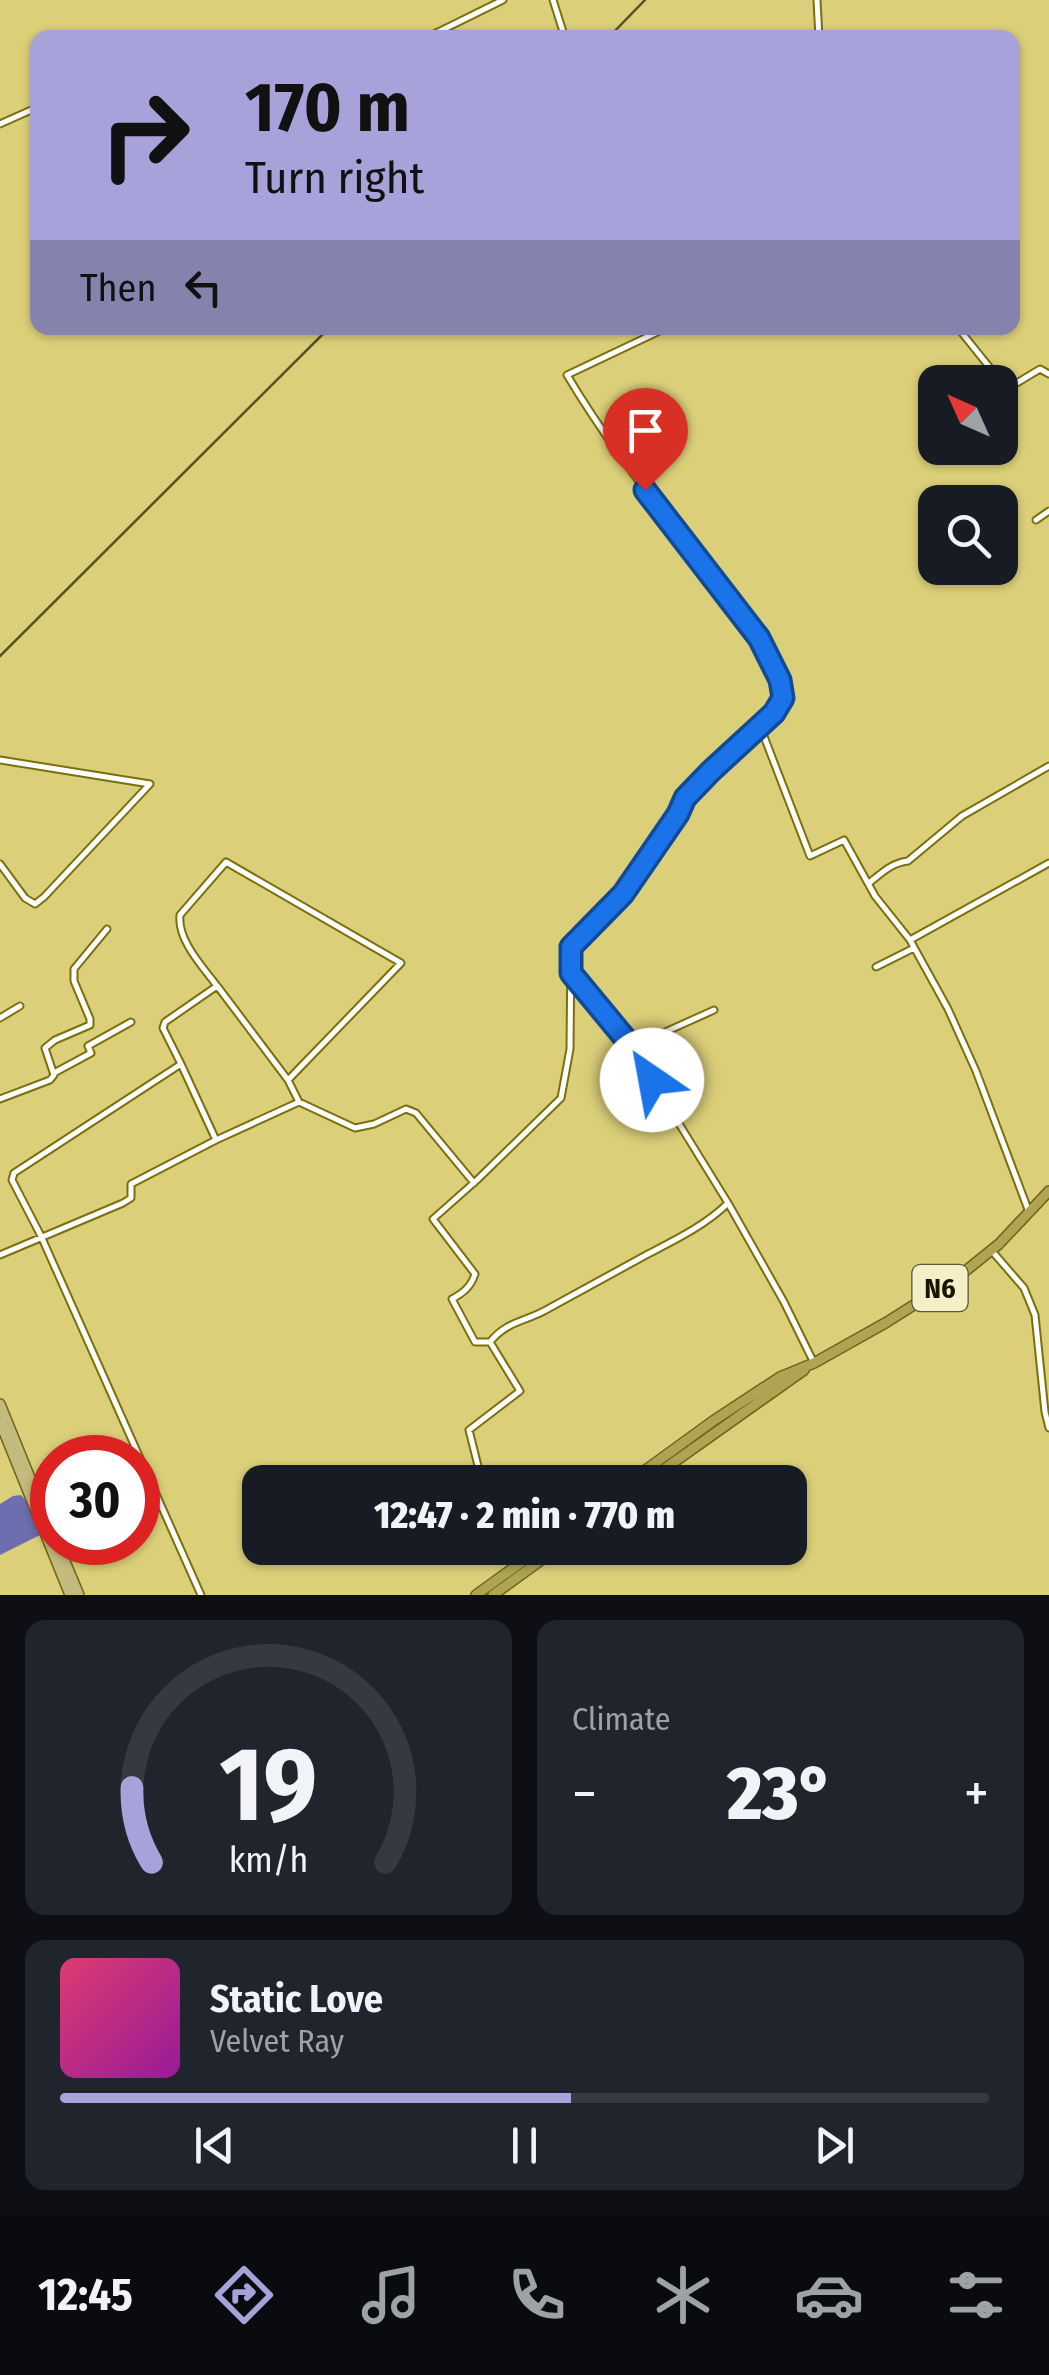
<!DOCTYPE html>
<html lang="en">
<head>
<meta charset="utf-8">
<style>
  :root { --surface:#171b24; --page:#20242c; --text:#f1f3f6; --muted:#9ea1a6; --line:#363941; --accent:#a7a3da }
  body { margin:0; font-family:"Fira Sans Condensed",sans-serif; background:var(--page); color:var(--text); height:100vh; display:flex; flex-direction:column; font-size:38px; white-space:nowrap }
  * { box-sizing:border-box; margin:0 }
  p { font-size:32px; color:var(--muted) }
  .icon { flex:none; width:55px; height:55px; fill:none; stroke:currentColor; stroke-width:2; stroke-linecap:round; stroke-linejoin:round }
  .map { position:relative; height:1595px; overflow:hidden }
  .drawer { display:flex; flex-direction:column; gap:25px; padding:25px; background:#0d0f14; flex:1 }
  .drawer>* { flex:none }
  .hud { position:absolute; left:30px; top:30px; width:990px; height:305px; border-radius:20px; box-shadow:0 2px 8px #0004; background:#a7a3da; color:#111; overflow:hidden }
  .needle { width:65px; rotate:315deg }
  .buttons { position:absolute; left:918px; top:365px; display:grid; gap:20px }
  .buttons a { display:grid; place-items:center; width:100px; height:100px; border-radius:20px; background:var(--surface); box-shadow:0 2px 8px #0004; font-size:50px }
  .speed { position:absolute; left:30px; top:1435px; display:flex; gap:20px; font-size:50px; font-weight:700; text-align:center }
  .speed>* { display:grid; place-content:center; width:130px; height:130px; border-radius:50%; background:var(--surface); box-shadow:0 2px 8px #0004; line-height:1 }
  .speed .limit { border:15px solid #d22; background:#fff; color:#111 }
  .pin { position:absolute; display:grid; place-items:center; width:85px; height:85px; color:#fff; margin:-102px -42px; border-radius:50% 50% 50% 0; rotate:-45deg; box-shadow:0 0 10px #0007 }
  .pin .icon { rotate:45deg }
  .me { position:absolute; width:110px; margin:-55px; rotate:327deg; stroke-linejoin:round; filter:drop-shadow(0 0 8px #0008) }
  .turn { display:flex; align-items:center; gap:35px; height:210px; padding:0 50px; font-size:45px }
  .turn .icon { width:130px; height:130px; stroke-width:2.5 }
  .turn b { display:block; font-size:70px; line-height:85px }
  .then { display:flex; align-items:center; height:95px; padding:0 50px; background:#0003; gap:20px; font-size:38px }
  .big { font-size:75px; font-weight:800; line-height:1.1 }
  .drawer .card { flex:1; display:flex; flex-direction:column; justify-content:center; gap:15px; min-width:0; padding:0 35px; border-radius:20px; background:var(--page) }
  .drawer .dial { align-items:center; gap:0 }
  .dial svg { height:260px; overflow:visible; fill:none; stroke:var(--line); stroke-width:7; stroke-linecap:round; text-anchor:middle }
  .dial text { fill:var(--text); stroke:none }
  .song { display:flex; align-items:center; gap:30px }
  .cover { width:120px; height:120px; border-radius:15px; background:linear-gradient(135deg,hsl(340 70% 55%),hsl(300 70% 35%)) }
  .played { height:10px; border-radius:5px; background:linear-gradient(90deg,var(--accent) 55%,var(--line) 55%) }
  .keys { display:flex; justify-content:space-around; direction:ltr }
  .heat { display:flex; justify-content:space-between; align-items:center; font-size:55px; direction:ltr }
  .drawer .tiles { flex:1; display:grid; gap:25px; grid-template-columns:1fr 1fr }
  .card:last-child { grid-column:span 2 }
  .trip { position:absolute; left:242px; top:1465px; width:565px; height:100px; border-radius:20px; background:var(--surface); box-shadow:0 2px 8px #0004; font-weight:800; line-height:100px; text-align:center }
  .menu { display:flex; height:160px; justify-content:space-around; align-items:center; background:#090b0e; color:var(--muted) }
  .menu .icon { width:70px; height:70px }
  .menu .current { color:var(--accent) }
  .menu b { font-size:45px; color:var(--text) }
  .map>svg:first-child { display:block }
  .water { fill:#6c6eaf }
  .lines { fill:none; stroke-linecap:round; stroke-linejoin:round }
  .minor-casing { stroke:#7b6f0c; stroke-width:9 }
  .primary-casing { stroke:#6d6319; stroke-width:12 }
  .trunk-casing { stroke:#6d6319; stroke-width:12 }
  .minor { stroke:#fff; stroke-width:5 }
  .primary { stroke:#c3bb7d; stroke-width:9 }
  .trunk { stroke:#afa452; stroke-width:9 }
  .rail { stroke:#585127; stroke-width:2.5 }
  .route-casing { stroke:#114b97; stroke-width:25 }
  .route { stroke:#1a73e8; stroke-width:18 }
  .labels { text-anchor:middle; stroke-width:10; stroke-linejoin:round; paint-order:stroke }
  .shield { fill:#f4efc6; stroke:#5a563b; stroke-width:2.5 }
  .shield-label { font-size:28px; font-weight:bold; fill:#181400 }
</style>
</head>
<body>
<div class="map">
<svg width="1049" height="1595" viewBox="0 0 1049 1595">
  <rect width="100%" height="100%" fill="#dbcf79"/>
  <!-- water -->
  <path class="water" d="M21,1495l9,10 10,30 -40,20v-51l13,-8z"/>
  <g class="lines">
    <!-- minor casing -->
    <g class="minor-casing">
      <path id="minor" d="M553,0l12,38
        M817,0l2,38
        M426,38l77,-38
        M0,124l38,-17
        M958,328l49,61 33,-20 9,5
        M1036,520l13,-9
        M760,726l50,130 34,-16 31,56 35,44
        M0,760l150,24
        M0,864l25,34 10,6 9,-7 106,-113
        M869,883c13,-10 22,-20 39,-22l54,-45 87,-50
        M876,967l38,-19
        M218,987l70,93
        M0,1018l20,-12
        M632,1047l82,-37
        M181,1064l35,76
        M54,1073l37,-20 -3,-7 43,-24
        M0,1099l50,-19 4,-5 -9,-27 10,-8 35,-15v-6l-16,-38v-12l33,-40
        M728,1203l56,99 30,61
        M1029,1212l-53,-141 -28,-62 -38,-69 139,-77
        M992,1251l32,37 11,27 10,97 4,16
        M0,1255l123,-52 8,-5v-14l85,-44 83,-38
        M490,1342h-15l-23,-43c11,-6 19,-12 23,-25l-42,-55 44,-39 84,-82 9,-49 1,-102 52,-53 55,-80 7,-16 26,-27 63,-58 9,-15c-11,-58 -65,-113 -101,-160 -41,-53 -81,-106 -115,-163l99,-47
        M482,1482l-13,-52 51,-39 -30,-49c16,-20 33,-20 54,-31 35,-19 69,-38 104,-57 27,-14 58,-29 80,-51l-100,-162 -55,-65
        M201,1595l-160,-359 -29,-56 2,-7 167,-109 -18,-36 2,-6 52,-36c-14,-19 -40,-46 -37,-71l46,-53 175,101 -113,117 11,22 56,26 19,-4 32,-15 10,4 58,70"/>
    </g>
    <!-- primary casing -->
    <g class="primary-casing">
      <path id="primary" d="M0,1404l52,128
        M0,1422l70,173
        M57,1542l22,53"/>
    </g>
    <!-- trunk casing -->
    <g class="trunk-casing">
      <path id="trunk" d="M629,1482l84,-61 67,-44 34,-14 73,-41 71,-45 41,-33 50,-53
        M646,1482l158,-112
        M476,1595l65,-47
        M493,1595l65,-47"/>
    </g>
    <!-- minor -->
    <use href="#minor" class="minor"/>
    <!-- primary -->
    <use href="#primary" class="primary"/>
    <!-- trunk -->
    <use href="#trunk" class="trunk"/>
    <!-- rail -->
    <path class="rail" d="M608,38l37,-38
      M0,656l329,-328"/>
  </g>
  <g class="lines">
    <!-- route casing -->
    <g class="route-casing">
      <path id="route" d="M645,490l114,148 21,42 3,18 -9,15 -63,58 -26,27 -7,16 -55,80 -52,53v26l57,69 24,38"/>
    </g>
    <!-- route -->
    <use href="#route" class="route"/>
  </g>
  <g class="labels">
    <!-- shield labels -->
    <rect class="shield" x="912.5" y="1265" width="55" height="46" rx="8"/>
    <g class="shield-label">
      <text x="940" y="1298">N6</text>
    </g>
  </g>
</svg>
<div class="buttons">
<a><svg class="needle" viewBox="-14 -14 28 28"><path d="M0-13l5 13h-10z" fill="#e53935"/><path d="M0 13l5-13h-10z" fill="#9ea1a6"/></svg></a>
<a><svg class="icon" aria-label="search" viewBox="0 0 24 24"><circle cx="10" cy="10" r="6"/><path d="M15 15l6 6"/></svg></a>
</div>
<div class="speed"><div class="limit">30</div></div>
<div class="pin" style="left:645px;top:490px;background:#d93025"><svg class="icon" aria-label="arrive" viewBox="0 0 24 24"><path d="M6 21V4h12l-3 4 3 4H6"/></svg></div>
<svg class="me" style="left:652px;top:1080px" viewBox="-20 -20 40 40"><circle r="19" fill="#fff"/><path d="M0-13L10 11 0 6-10 11z" fill="#1a73e8"/></svg>
<div class="trip">12:47 · 2 min · 770 m</div>
<div class="hud">
<div class="turn"><svg class="icon" aria-label="right" viewBox="0 0 24 24"><path d="M7 20v-9h11M14 6l5 5-5 5"/></svg><div><b>170 m</b>Turn right</div></div>
<div class="then">Then<svg class="icon" aria-label="left" viewBox="0 0 24 24"><path d="M17 20v-9H6M10 6l-5 5 5 5"/></svg></div>
</div>
</div>
<section class="drawer">
<div class="tiles">
<div class="card dial"><svg viewBox="0 0 100 80">
<path d="M14 69A42 42 0 1 1 86 69"/>
<path d="M14 69A42 42 0 0 1 8 46" stroke="#a7a3da"/>
<text x="50" y="56" font-size="32" font-weight="700">19</text>
<text x="50" y="72" font-size="11">km/h</text>
</svg></div>
<div class="card"><p>Climate</p>
<div class="heat"><a>−</a><b class="big">23°</b><a>+</a></div>
</div>
<div class="card">
<div class="song"><i class="cover"></i><div><b>Static Love</b><p>Velvet Ray</p></div></div>
<div class="played"></div>
<div class="keys"><svg class="icon" aria-label="previous" viewBox="0 0 24 24"><path d="M18 5L8 12l10 7zM5 5v14"/></svg><svg class="icon" aria-label="pause" viewBox="0 0 24 24"><path d="M8 5v14M16 5v14"/></svg><svg class="icon" aria-label="next" viewBox="0 0 24 24"><path d="M6 5l10 7-10 7zM19 5v14"/></svg></div>
</div>
</div>
</section>
<nav class="menu">
<b>12:45</b>
<svg class="icon current" aria-label="directions" viewBox="0 0 24 24"><path d="M12 3l9 9-9 9-9-9zM9 14v-3h6M13 9l2 2-2 2"/></svg>
<svg class="icon" aria-label="music" viewBox="0 0 24 24"><path d="M9 18V5l10-2v13"/><circle cx="6" cy="18" r="3"/><circle cx="16" cy="16" r="3"/></svg>
<svg class="icon" aria-label="phone" viewBox="0 0 24 24"><path d="M5 4h4l2 5-3 2q2 4 5 5l2-3 5 2v4C11 20 4 13 5 4z"/></svg>
<svg class="icon" aria-label="climate" viewBox="0 0 24 24"><path d="M12 3v18M4 7l16 10M4 17L20 7"/></svg>
<svg class="icon" aria-label="car" viewBox="0 0 24 24"><path d="M5 17H2v-5l4-1 3-4h7l3 4 3 1v5h-3M9 17h6M6 11h13"/><circle cx="7" cy="17" r="2"/><circle cx="17" cy="17" r="2"/></svg>
<svg class="icon" aria-label="filters" viewBox="0 0 24 24"><path d="M4 7h16M4 17h16"/><circle cx="9" cy="7" r="2"/><circle cx="15" cy="17" r="2"/></svg>
</nav>
</body>
</html>
